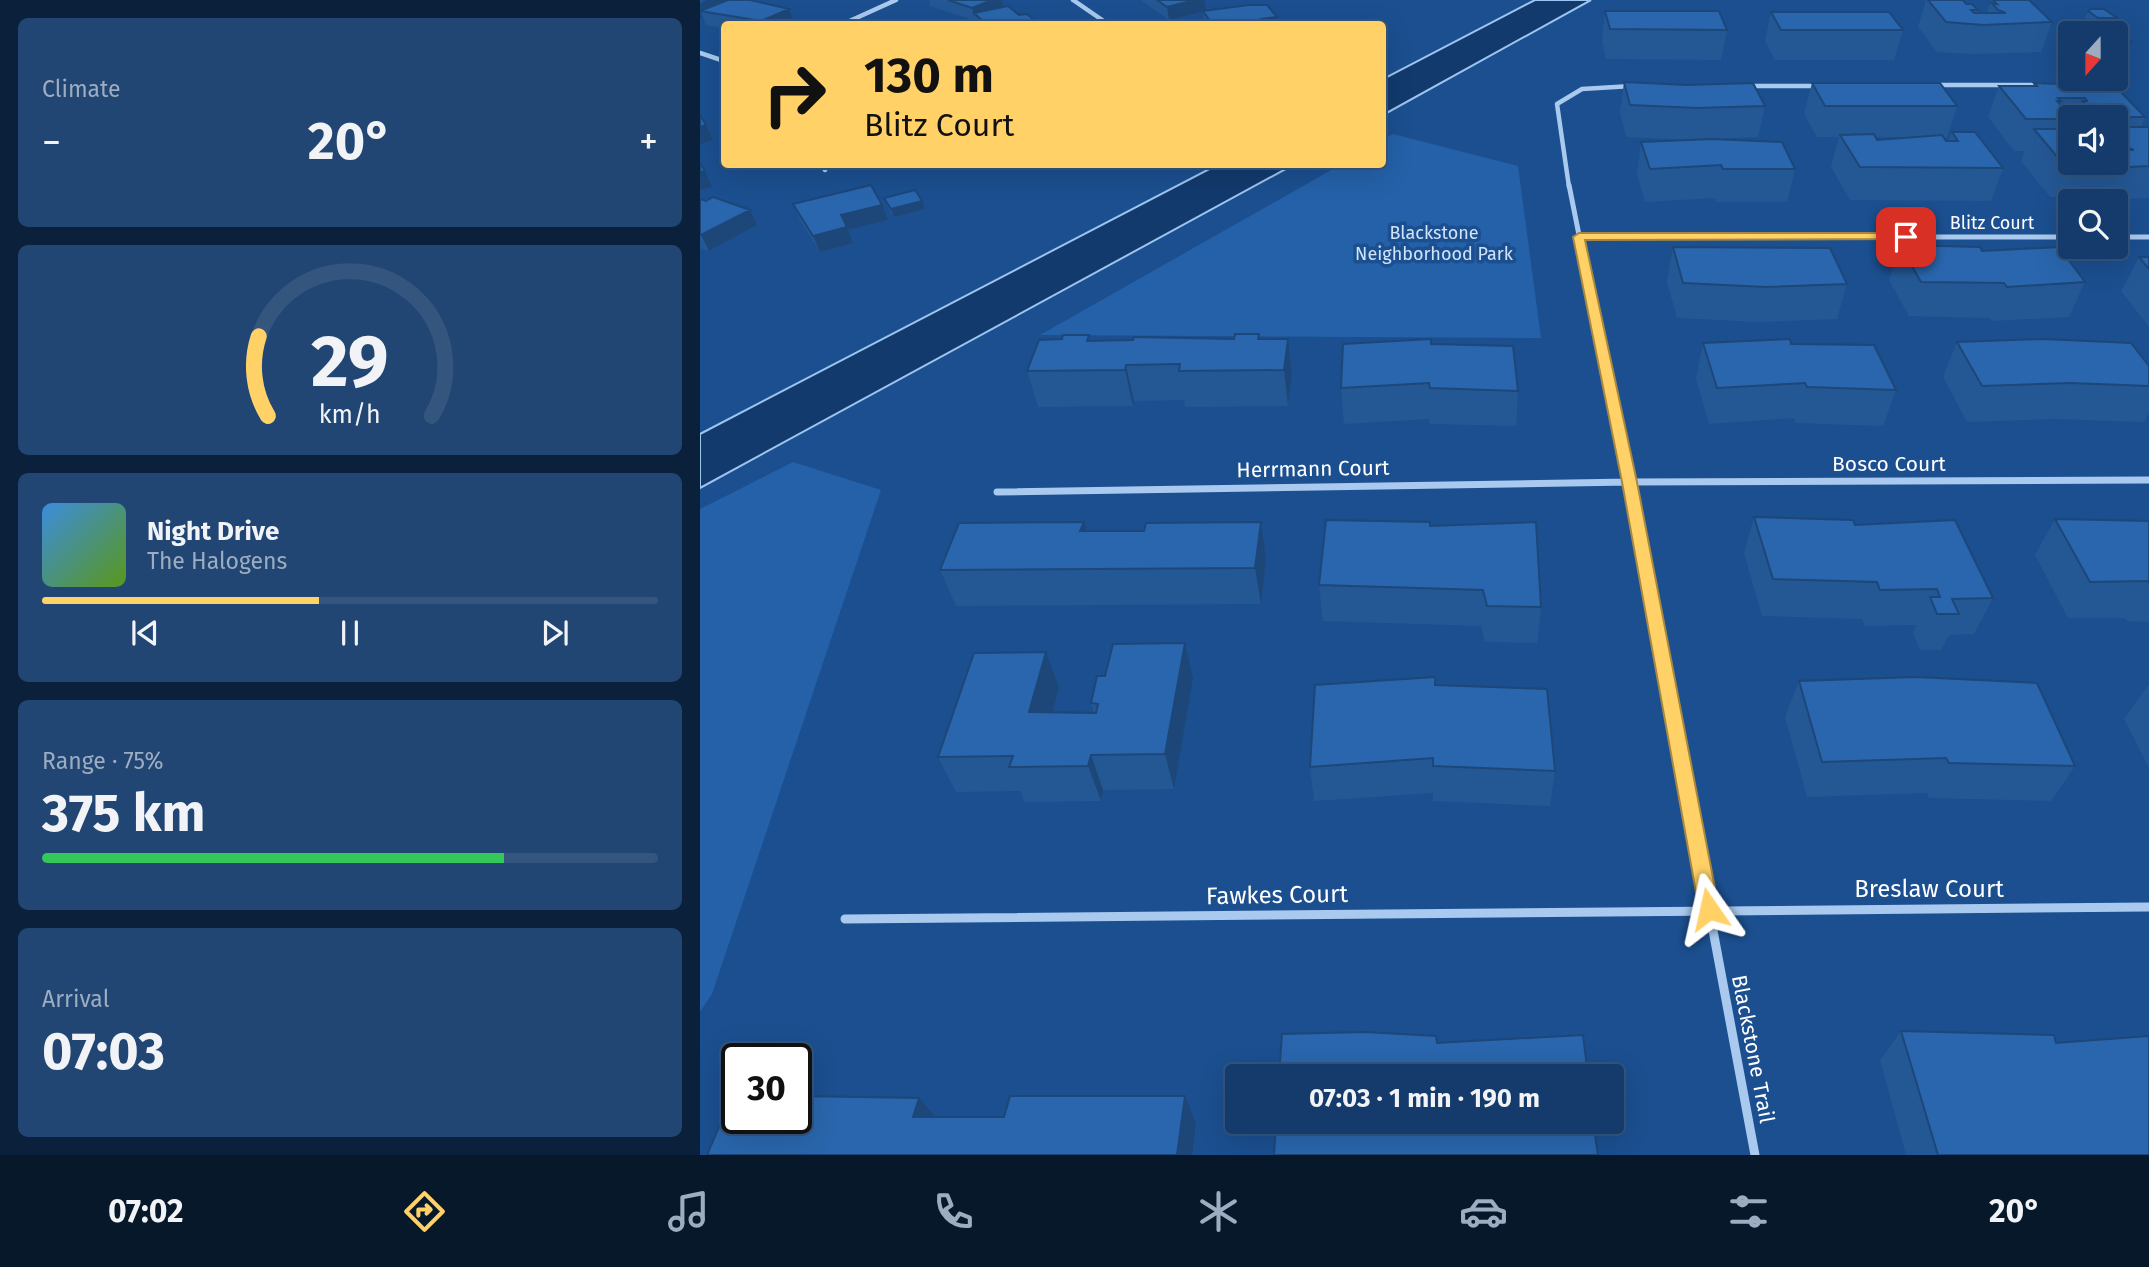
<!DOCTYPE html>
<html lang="en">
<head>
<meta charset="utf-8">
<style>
  :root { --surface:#143b6b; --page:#214673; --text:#f1f3f6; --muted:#9dadc1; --line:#33557e; --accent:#ffd166 }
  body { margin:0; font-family:"Fira Sans",sans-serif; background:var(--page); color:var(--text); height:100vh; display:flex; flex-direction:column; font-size:26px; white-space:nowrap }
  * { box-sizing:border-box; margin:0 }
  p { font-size:23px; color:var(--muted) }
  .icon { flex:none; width:38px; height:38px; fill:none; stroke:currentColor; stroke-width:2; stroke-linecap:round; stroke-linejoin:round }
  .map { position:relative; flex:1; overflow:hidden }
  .sheet { display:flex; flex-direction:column; gap:18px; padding:18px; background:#0b203b; width:700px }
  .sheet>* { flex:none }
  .top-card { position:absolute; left:21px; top:21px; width:665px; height:147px; border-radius:7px; box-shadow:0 7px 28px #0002,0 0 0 2px var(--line); background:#ffd166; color:#111; overflow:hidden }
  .needle { width:46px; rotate:201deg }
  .controls { position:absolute; left:1358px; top:21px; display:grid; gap:14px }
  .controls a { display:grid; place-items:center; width:70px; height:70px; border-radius:7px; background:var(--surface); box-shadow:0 7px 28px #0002,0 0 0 2px var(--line); font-size:35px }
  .speed { position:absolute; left:21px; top:1043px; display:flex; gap:14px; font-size:35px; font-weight:700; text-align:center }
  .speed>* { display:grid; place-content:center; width:91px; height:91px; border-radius:50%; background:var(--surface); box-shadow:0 7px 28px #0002,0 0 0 2px var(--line); line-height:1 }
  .speed .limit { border:4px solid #111; border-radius:10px; background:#fff; color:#111 }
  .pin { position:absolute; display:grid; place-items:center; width:60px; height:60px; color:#fff; margin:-30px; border-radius:14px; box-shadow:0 4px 10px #0006 }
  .me { position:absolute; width:77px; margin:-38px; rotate:349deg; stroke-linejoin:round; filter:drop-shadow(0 0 5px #0008) }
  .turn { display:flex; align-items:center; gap:24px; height:147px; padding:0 28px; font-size:32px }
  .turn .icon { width:91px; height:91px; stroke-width:2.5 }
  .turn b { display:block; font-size:49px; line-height:60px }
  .big { font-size:52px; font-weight:700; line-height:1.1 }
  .sheet .tile { flex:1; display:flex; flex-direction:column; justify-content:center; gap:10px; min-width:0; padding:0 24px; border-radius:10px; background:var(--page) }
  .sheet .dial { align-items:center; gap:0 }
  .dial svg { height:182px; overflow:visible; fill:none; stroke:var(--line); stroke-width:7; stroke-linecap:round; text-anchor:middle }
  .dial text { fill:var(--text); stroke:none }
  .song { display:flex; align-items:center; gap:21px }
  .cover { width:84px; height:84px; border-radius:10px; background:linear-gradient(135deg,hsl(210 70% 55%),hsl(90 70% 35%)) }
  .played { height:7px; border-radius:4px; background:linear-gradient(90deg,var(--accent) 45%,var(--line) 45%) }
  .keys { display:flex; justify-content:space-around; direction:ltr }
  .heat { display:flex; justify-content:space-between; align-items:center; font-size:38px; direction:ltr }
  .charge { height:10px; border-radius:5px; background:linear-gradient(90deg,#34c759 75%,var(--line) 0) }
  .trip { position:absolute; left:525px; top:1064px; width:399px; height:70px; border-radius:7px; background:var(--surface); box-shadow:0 7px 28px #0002,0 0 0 2px var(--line); font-weight:700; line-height:70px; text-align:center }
  .dock { display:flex; height:112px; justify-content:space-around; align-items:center; background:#08182b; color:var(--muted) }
  .dock .icon { width:49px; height:49px }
  .dock .current { color:var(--accent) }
  .dock b { font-size:32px; color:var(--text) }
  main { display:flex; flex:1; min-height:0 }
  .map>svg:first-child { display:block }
  .green { fill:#2461a8 }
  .water { fill:#123a6d; stroke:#9cc4f0; stroke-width:2 }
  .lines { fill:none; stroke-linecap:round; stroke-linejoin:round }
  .minor-far3 { stroke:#a9c9ee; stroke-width:4.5 }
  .minor-far2 { stroke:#a9c9ee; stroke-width:5 }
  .minor-far1 { stroke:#a9c9ee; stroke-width:7 }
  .minor { stroke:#a9c9ee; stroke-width:9 }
  .wall { fill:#245895; fill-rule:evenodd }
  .shaded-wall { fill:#1d4779 }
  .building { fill:#2a66ad; stroke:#1d4779; stroke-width:2 }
  .route { fill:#ffd166; stroke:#a68842; stroke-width:2 }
  .labels { text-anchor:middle; stroke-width:7; stroke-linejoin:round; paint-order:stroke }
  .far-street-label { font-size:18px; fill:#fff; stroke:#1b4f8f }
  .far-park-label { font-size:18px; fill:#cfe3fa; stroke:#1b4f8f }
  .street-label { font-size:21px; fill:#fff; stroke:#1b4f8f }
  .near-street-label { font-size:24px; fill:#fff; stroke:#1b4f8f }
</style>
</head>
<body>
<main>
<section class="sheet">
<div class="tile"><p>Climate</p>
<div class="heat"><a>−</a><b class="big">20°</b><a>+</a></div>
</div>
<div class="tile dial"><svg viewBox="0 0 100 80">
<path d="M14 69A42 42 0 1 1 86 69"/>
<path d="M14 69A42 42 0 0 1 10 34" stroke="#ffd166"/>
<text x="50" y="56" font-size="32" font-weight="700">29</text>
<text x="50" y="72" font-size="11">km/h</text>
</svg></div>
<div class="tile">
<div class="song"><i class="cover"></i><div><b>Night Drive</b><p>The Halogens</p></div></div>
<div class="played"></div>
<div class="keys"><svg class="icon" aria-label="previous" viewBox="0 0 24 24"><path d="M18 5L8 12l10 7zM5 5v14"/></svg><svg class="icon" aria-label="pause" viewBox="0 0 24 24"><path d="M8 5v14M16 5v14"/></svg><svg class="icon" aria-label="next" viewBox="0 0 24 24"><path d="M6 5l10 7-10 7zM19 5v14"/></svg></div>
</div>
<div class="tile"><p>Range · 75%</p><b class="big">375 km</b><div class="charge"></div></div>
<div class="tile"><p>Arrival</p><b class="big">07:03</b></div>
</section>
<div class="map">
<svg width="1449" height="1155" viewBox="0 0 1449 1155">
  <rect width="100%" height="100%" fill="#1b4f8f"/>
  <!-- green -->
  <path class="green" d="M693,134l125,32 23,172 -501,-3 300,-170 42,-1 1,-24z
    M93,462l88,28 -169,504 -12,18v-503z"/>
  <!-- water -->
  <path class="water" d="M835,0h56l-208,115v-36z
    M517,165h76l-593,323v-54z"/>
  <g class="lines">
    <!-- minor-far3 -->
    <path class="minor-far3" d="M373,0l35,24
      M143,24l53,-24
      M0,53l24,8
      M1234,85h107
      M1049,86h72
      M121,164l4,6
      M869,187l-12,-83 25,-15 50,-3"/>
    <!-- minor-far2 -->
    <path class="minor-far2" d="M869,185l49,245
      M879,237h491
      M1416,237h33"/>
    <!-- minor-far1 -->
    <path class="minor-far1" d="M918,428l60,317
      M297,492l632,-10 520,-2"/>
    <!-- minor -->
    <path class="minor" d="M978,743l77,412
      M145,919l1304,-12"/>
  </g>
  <!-- wall -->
  <path class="wall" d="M0,0l94,22 -5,2h-65v4l-18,-3 -3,-7 -3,1z
    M229,0h73l2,7 35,17h-62l-1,-3 -46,-15z
    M441,0h64l1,2h-2l1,8 73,14h-73l-2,-12 -34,8z
    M1226,0h37l3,4 12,6 -1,3h10l4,-13h38l23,22 -11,30 -68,2 -36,-2 -19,-25z
    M905,11l122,19 -6,30 -115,-1 -4,-19z
    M1388,11l29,7 -3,7h-19l-10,-7z
    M1071,12l132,18 -9,30h-119l-10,-19z
    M1416,35l15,7 -3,8h-12z
    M924,82l141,24 -7,31 -46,2 83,30 -8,33h-71l-1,-4 -70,4 -8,-28 4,-32 49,-2 -64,-3 -6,-24z
    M1112,83l145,23 -10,32h-3l2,3h3l3,-9 51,36 -12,33 -141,-1 -19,-33 8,-30h-22l-13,-23zM1176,137h33l-32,3z
    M1334,83l81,3 30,31 -4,10h8v71l-55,3 -4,-4h-40l-29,-36 4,-10h-11l-26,-34 11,-31h34zM1370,117h46v46h-46z
    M184,198l38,3 3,8 -31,8 -7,-11z
    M0,199l57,26 -48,26 -9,-3z
    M93,204l89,1 6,15 -40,10 5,13 -33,9 -20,-32z
    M1200,245l82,6 103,31 -16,35 -77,4 -2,-3 -81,-2 -20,-36z
    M973,247l174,37 -10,35 -80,3 -80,-4 -10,-36z
    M1439,257h10v70l-28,-36z
    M588,339l4,35 -4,32 -103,1 -1,-7 -50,1 -1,5 -95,1 -11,-36 64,-30z
    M1257,342l192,24v47l-5,9 -91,-3 -86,3 -24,-45z
    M1003,343l88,1 105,46 -13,36 -87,-3 -2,-5 -85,6 -13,-45z
    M731,344l87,47 -2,35 -86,-2 -1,-5 -85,5 -3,-36z
    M1054,517l239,81 -19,36 -25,1 -8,15h-21l-7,-17 4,-8 -52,1 -3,-7 -100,-3 -18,-63z
    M1355,519l94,2v101l-22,-1 -2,-3h-57l-33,-63z
    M384,522l2,9 180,28 -5,45 -305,2 -16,-36z
    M730,526l111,81 -4,36 -52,-1 -4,-16 -158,-5 -4,-36z
    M346,652l13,36 -7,24 42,1 -3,-10 102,-24 -19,110 -71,1 -2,11 -76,1 -5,-11 -64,1 -18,-35z
    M1099,681l276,85 -24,35 -122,-3 -2,-5 -120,4 -22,-80z
    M1449,684v84l-25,-49z
    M735,685l120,86 -5,35 -117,-5v-8l-119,8 -4,-34z
    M1201,1031l155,12 93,112h-243l-26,-95z"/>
  <!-- shaded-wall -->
  <path class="shaded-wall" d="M8,0h24l-32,11 3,7 -3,1v-16z
    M292,0h10l3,10 -31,3 2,8 -4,-13z
    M494,0h11l1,2h-2l2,9 -37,9 -2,-13z
    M89,9l5,13 -5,2h-27l-1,-3z
    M577,17l1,7h-16l-1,-5z
    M519,20l1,4h-9l-1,-3z
    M6,125l7,15 -13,4v-17z
    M5,171l7,16 -12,3v-18z
    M222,201l3,8 -31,8 -3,-8z
    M182,205l6,15 -40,10 5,13 -33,9 -7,-16 28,-21z
    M50,210l7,15 -48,26 -8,-16z
    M588,339l4,35 -4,32 -4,-36z
    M426,365l8,36 -1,5 -8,-36z
    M384,522l10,36 -14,-27z
    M561,522l5,37 -5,45 -6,-36z
    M485,643l8,36 -19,110 -9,-35z
    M346,652l13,36 -16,60 -14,-36z
    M391,755l12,35 -2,11 -13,-35z
    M485,1096l11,27 -4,32h-15z
    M219,1098l23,27 -29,-8z"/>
  <!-- building -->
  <path class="building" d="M28,0h22l39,9 -28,12 -61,-10z
    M248,0h44l-20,8z
    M457,0h38l-28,7z
    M1228,0h35l3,4h6l6,6h-7l3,3h32l-8,-3 -6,-7 5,1 -4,-4h36l23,22 -69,3 -37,-3z
    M549,5h18l10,12 -16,2 4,5h-43l-3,-4 -9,1 -7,-10z
    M308,6l11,9 8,-1 12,10h-53l-12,-11z
    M1391,9h13l13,9h-19l-10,-7z
    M905,11h114l8,19 -117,-1z
    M1071,12h118l14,18h-122z
    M1422,34l9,8 -15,1v-8z
    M924,82l63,3 66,-2 12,23 -68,2 -67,-3z
    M1112,83h128l17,23h-132z
    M1334,83l81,3 30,31h-42l-7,-8h-6l-7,-8h4l-2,-3h-27l3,3h-4l8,8h-5l8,10h-42l-27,-33h38z
    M0,115l6,10 -6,2z
    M1416,127h33v39l-40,2 -4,-4h-42l-29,-35h36v34h46v-13h18l-10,-4 -8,-8v-2h4l-4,-5z
    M1252,132h23l28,36 -143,-1 -20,-32 34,-1 3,6 65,-5 4,6h12z
    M1012,139l70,3 13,27h-72l-2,-4 -71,4 -9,-27z
    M0,163l5,8 -5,1z
    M171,185l11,20 -41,10 6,12 -34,9 -20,-32z
    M215,190l7,11 -31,8 -7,-11z
    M13,197l37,13 -49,25h-1v-36l6,2z
    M1200,245l80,2 2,4 77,-4 26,35 -78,5 -3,-4 -83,-1z
    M973,247l157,1 17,36 -81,3 -83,-4z
    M1439,257h10v12z
    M535,334h24l-1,5h30l-4,31 -105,1 1,-7 -54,1 -1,5 -98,1 12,-31 23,-1 1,-4h26l-2,6 46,-1 1,-3 100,2z
    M731,339v5l82,2 5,45 -88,-3 -1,-5 -88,5 2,-44z
    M1090,339l1,5 83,1 22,45 -89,-3 -2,-4 -88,5 -14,-45z
    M1343,339l88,4 18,23v20l-79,-3 -88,3 -25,-44z
    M1054,517l99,3 2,5 100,-5 38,78 -41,1 7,15h-22l-7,-17h10l-3,-8 -57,1 -3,-8 -104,-3z
    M1355,519l94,2v62l-1,-2 -58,1z
    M626,520l104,2v4l106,-4 5,85 -54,-1 -4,-16 -164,-5z
    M384,522l-4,9h64l2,-8 115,-1 -6,46 -315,2 19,-47z
    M485,643l-20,111 -74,1 -3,11 -79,1 4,-11 -75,1 36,-104 72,-1 -17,60 67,1 2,-9 -7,-1 6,-27h8l8,-32z
    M735,677v8l112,4 8,82 -122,-5v-8l-123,9 5,-82z
    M1216,677l121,6 38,83 -126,-3 -3,-5 -124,4 -23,-81z
    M1201,1031l153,4 2,8 93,-7v119h-211z
    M665,1032l71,4 1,7 146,-8 5,41h-309l3,-42z
    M32,1096h5v22h59v-22l123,2 -6,19h91l6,-21h175l-8,59h-470z
    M576,1122h317l5,33h-324z"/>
  <!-- route -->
  <path class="route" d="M1206,233l6,4 -2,2 -325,1 52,242 82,427 -3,6 -7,3 -7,-3 -3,-6 -77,-427 -49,-245 6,-4z"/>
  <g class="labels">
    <!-- far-street labels -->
    <g class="far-street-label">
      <text x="1292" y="229">Blitz Court</text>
    </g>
    <!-- far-park labels -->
    <g class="far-park-label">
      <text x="734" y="239">Blackstone<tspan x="734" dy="21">Neighborhood Park</tspan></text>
    </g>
    <!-- street labels -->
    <g class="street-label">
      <text x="1189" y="471">Bosco Court</text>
      <text transform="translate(613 469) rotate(-1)" y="7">Herrmann Court</text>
      <text transform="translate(1053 1049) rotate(79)" y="7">Blackstone Trail</text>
    </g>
    <!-- near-street labels -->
    <g class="near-street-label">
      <text x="1229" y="897">Breslaw Court</text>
      <text transform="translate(577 895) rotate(-1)" y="8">Fawkes Court</text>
    </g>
  </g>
</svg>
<div class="controls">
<a><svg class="needle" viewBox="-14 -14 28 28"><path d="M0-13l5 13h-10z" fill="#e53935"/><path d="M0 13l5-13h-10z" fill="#9dadc1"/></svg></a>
<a><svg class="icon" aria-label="sound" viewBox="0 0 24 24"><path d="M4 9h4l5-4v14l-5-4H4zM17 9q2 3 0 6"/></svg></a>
<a><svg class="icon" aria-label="search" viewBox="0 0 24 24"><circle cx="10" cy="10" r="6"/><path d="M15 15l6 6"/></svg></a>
</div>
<div class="speed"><div class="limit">30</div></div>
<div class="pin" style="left:1206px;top:237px;background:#d93025"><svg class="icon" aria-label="arrive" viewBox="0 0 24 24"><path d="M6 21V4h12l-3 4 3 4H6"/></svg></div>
<svg class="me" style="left:1009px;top:909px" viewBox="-20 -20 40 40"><path d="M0-17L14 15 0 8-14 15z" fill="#ffd166" stroke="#fff" stroke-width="4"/></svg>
<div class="trip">07:03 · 1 min · 190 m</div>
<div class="top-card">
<div class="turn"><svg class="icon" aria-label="right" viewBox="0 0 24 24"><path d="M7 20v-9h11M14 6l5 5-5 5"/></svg><div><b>130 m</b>Blitz Court</div></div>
</div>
</div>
</main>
<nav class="dock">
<b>07:02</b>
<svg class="icon current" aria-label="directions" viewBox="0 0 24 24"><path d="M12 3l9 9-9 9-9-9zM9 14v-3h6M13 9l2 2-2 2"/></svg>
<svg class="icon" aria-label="music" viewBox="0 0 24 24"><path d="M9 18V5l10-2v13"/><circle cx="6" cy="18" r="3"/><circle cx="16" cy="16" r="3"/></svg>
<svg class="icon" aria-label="phone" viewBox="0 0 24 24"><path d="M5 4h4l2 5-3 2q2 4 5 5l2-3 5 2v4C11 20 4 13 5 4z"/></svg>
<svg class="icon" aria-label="climate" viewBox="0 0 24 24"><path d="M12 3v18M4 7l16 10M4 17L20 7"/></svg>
<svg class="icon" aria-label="car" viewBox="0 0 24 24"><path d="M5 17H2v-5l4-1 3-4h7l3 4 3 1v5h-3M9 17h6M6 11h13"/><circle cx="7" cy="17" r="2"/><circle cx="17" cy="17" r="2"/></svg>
<svg class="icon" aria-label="filters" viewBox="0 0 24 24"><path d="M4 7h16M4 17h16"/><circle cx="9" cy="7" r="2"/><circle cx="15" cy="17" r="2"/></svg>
<b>20°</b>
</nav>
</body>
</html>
